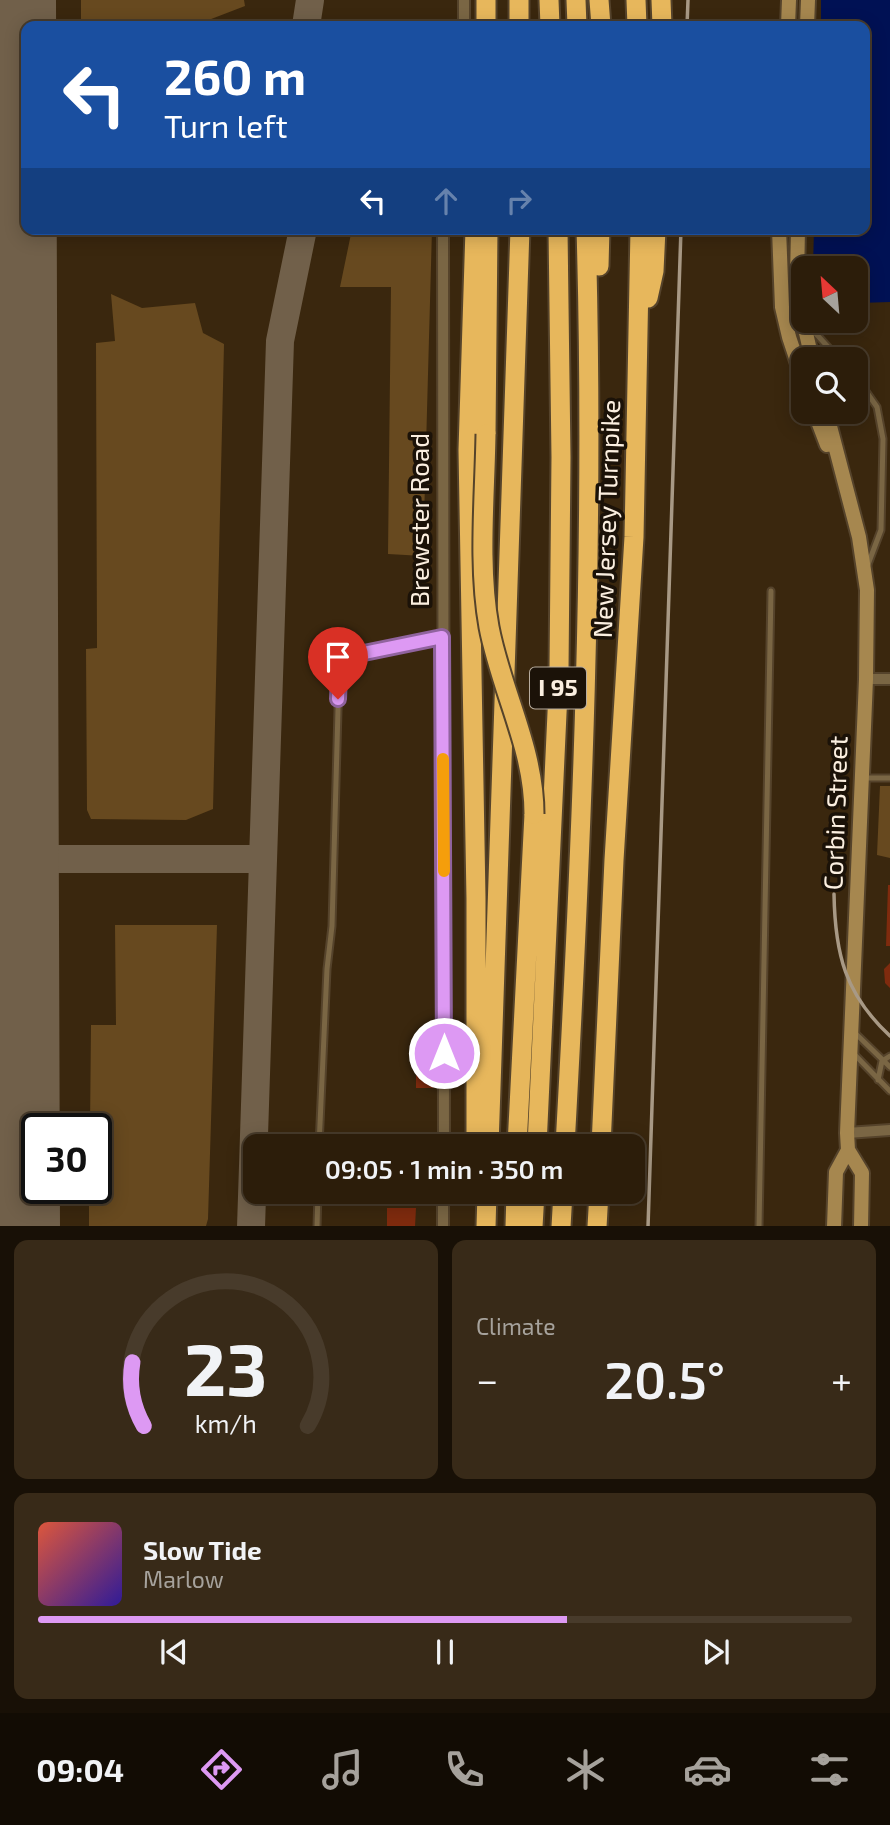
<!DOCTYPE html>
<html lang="en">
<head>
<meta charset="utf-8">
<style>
  :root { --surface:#2c1d0a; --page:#382a18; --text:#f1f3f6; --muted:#a6a29c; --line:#483b2b; --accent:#dd99f3 }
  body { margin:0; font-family:"Exo 2",sans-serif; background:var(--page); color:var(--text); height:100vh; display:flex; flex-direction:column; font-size:26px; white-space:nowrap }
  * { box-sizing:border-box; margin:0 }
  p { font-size:23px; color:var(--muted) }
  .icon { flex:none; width:38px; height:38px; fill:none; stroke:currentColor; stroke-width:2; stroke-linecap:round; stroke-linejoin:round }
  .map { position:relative; height:1226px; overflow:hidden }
  .sheet { display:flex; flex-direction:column; gap:14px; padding:14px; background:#181006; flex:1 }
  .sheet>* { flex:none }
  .guide { position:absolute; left:21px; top:21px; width:849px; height:214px; border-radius:14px; box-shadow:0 4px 18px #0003,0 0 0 2px var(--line); background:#1a4fa0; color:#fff; overflow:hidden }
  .needle { width:46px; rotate:334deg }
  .buttons { position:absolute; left:791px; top:256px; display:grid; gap:14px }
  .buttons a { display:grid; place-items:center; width:77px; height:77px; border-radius:14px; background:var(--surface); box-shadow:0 4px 18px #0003,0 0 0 2px var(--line); font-size:35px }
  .speed { position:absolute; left:21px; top:1113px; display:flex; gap:14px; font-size:35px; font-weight:700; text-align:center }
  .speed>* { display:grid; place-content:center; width:91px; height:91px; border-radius:50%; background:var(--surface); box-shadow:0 4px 18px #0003,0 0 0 2px var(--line); line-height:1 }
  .speed .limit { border:4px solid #111; border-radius:10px; background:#fff; color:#111 }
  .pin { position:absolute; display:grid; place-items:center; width:60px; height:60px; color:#fff; margin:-72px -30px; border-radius:50% 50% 50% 0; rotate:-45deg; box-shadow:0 0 7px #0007 }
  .pin .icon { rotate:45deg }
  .me { position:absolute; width:77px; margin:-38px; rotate:0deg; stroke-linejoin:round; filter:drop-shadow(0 0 5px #0008) }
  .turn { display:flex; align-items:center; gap:24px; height:147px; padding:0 28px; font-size:32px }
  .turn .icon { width:91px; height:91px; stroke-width:2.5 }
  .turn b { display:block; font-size:49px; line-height:60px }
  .lanes { display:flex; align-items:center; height:66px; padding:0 28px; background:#0003; justify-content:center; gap:35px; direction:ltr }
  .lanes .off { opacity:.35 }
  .big { font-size:52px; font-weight:600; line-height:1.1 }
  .sheet .tile { flex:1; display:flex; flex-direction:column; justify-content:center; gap:10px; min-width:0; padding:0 24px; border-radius:14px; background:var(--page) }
  .sheet .dial { align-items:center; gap:0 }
  .dial svg { height:182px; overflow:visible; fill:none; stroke:var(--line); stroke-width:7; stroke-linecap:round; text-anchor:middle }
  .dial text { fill:var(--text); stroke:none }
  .song { display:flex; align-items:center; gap:21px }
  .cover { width:84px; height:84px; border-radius:10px; background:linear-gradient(135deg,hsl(10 70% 55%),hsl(250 70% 35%)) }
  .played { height:7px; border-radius:4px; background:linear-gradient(90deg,var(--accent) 65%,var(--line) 65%) }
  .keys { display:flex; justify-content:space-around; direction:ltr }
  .heat { display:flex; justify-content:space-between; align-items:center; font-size:38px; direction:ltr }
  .sheet .tiles { flex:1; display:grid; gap:14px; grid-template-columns:1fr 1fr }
  .tile:last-child { grid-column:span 2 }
  .trip { position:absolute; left:243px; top:1134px; width:402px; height:70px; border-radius:14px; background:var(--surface); box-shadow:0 4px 18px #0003,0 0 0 2px var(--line); font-weight:600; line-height:70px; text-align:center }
  .tab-bar { display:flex; height:112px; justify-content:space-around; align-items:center; background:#120c04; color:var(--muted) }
  .tab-bar .icon { width:49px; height:49px }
  .tab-bar .selected { color:var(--accent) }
  .tab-bar b { font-size:32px; color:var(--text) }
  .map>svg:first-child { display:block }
  .green { fill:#67491f }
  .water { fill:#001154 }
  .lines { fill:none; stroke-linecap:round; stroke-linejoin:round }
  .taxiway { stroke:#71604a; stroke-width:28 }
  .runway { stroke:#71604a; stroke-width:70 }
  .building { fill:#7f2b0e }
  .lane-casing { stroke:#55432b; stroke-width:9 }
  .street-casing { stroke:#55432b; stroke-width:14 }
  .secondary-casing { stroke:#55432b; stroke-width:18 }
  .highway-casing { stroke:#55432b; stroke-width:23 }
  .lane { stroke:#7a6644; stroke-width:5 }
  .street { stroke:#7a6644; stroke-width:10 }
  .secondary { stroke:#a6874f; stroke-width:14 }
  .highway { stroke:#e7b75c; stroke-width:19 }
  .rail { stroke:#a89985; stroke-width:3.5 }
  .highway-bridge-casing { stroke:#55432b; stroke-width:23; stroke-linecap:butt }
  .highway-bridge { stroke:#e7b75c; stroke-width:19 }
  .route-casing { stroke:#90639e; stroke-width:18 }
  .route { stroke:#dd99f3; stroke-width:12 }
  .slow { stroke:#f59e0b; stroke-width:12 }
  .labels { text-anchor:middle; stroke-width:7; stroke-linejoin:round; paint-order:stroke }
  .shield { fill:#1b1208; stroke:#b8ad9f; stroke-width:2 }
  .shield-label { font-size:24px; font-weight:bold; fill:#fbefe0 }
  .street-label { font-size:26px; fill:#fbefe0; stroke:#1b1208 }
</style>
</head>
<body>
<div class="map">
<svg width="890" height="1227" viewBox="0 0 890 1227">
  <rect width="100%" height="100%" fill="#3a270e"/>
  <!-- green -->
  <path class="green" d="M81,0h163l1,6 -52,20h-112z
    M352,229h80l-9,327 -35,-2 3,-267h-51z
    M111,294l31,14 53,-5 8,30 21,11 -11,465 -27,11 -95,-1 -4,-9 -1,-161 11,-1 -1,-305 19,-2z
    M880,786h10v72l-13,-3z
    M115,925h102l-9,294 -2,7h-117v-38h7v-59h-6l1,-104h25z"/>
  <!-- water -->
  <path class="water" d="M821,0h69v302l-31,1v16h-3v-51h-43l1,-39h50v-203h-43z"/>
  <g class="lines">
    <!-- taxiway -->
    <path class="taxiway" d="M8,0l9,21 4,22
      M306,26l4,-26
      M0,464h23
      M0,515c15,27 20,46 23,77
      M0,859h262
      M0,909l16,28 8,59
      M251,1227l29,-886 23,-112"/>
    <!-- runway -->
    <path class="runway" d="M21,0l4,1227"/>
  </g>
  <!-- building -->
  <path class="building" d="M888,885h2v61h-4z
    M890,963v25l-5,-5 -1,-14z
    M416,1053h17v35h-17z
    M387,1208h29l-1,19h-28z"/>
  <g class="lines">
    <!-- lane casing -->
    <g class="lane-casing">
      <path id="lane" d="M808,325l31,34
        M856,377l21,30 6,32 -2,91 -14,37
        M862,778h28
        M855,1033l35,34
        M853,1053l37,38
        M878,1080l4,-19 8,-5
        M319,1146l8,-177 5,-43 7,-252 8,-16 12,-4 83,-17
        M317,1227l1,-35
        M759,1227l12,-636"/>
    </g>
    <!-- street casing -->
    <g class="street-casing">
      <path id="street" d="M464,26v-26
        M443,229l1,917
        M866,679h24
        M847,1133l43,-3
        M443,1227v-35"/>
    </g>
    <!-- secondary casing -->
    <g class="secondary-casing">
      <path id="secondary" d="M788,26l1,-26
        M807,26l1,-26
        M779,229l3,78 7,30 14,42
        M798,229l-1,50 6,41
        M803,320l9,39
        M814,411l13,34
        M826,411l33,126 8,53 -1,89 -19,454 1,17 14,23 -1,54
        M834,1227l2,-55 12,-22"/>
    </g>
    <!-- highway casing -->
    <g class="highway-casing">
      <path id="highway" d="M486,0v26
        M519,0v26
        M549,0l1,26
        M576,0l1,26
        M599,0l2,26
        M636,0l1,26
        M661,0l1,26
        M475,229l-7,221 8,448v247
        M599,266l1,-37
        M648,298l6,-27 2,-42
        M486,434l2,-205
        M489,1146l31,-917
        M517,1146l17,-332
        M537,1146l22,-476 2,-213 -3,-228
        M565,1146c17,-305 30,-611 21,-917
        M601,1146l13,-286 20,-323 6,-308
        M486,1227l1,-35
        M515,1227l1,-35
        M533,1227l2,-35
        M561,1227l2,-35
        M597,1227l2,-35"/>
    </g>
    <!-- lane -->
    <use href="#lane" class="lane"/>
    <!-- street -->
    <use href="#street" class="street"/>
    <!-- secondary -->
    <use href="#secondary" class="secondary"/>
    <!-- highway -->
    <use href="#highway" class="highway"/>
    <!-- rail -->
    <path class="rail" d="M687,26l1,-26
      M834,894c1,60 11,100 56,142
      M648,1227l33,-998"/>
    <!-- highway-bridge casing -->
    <g class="highway-bridge-casing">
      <path id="highway-bridge" d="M486,434c-1,62 -8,132 3,193 12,64 45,120 45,187"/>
    </g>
    <!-- highway-bridge -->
    <use href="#highway-bridge" class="highway-bridge"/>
  </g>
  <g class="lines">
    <!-- route casing -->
    <g class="route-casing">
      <path id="route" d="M338,699l1,-25 8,-16 12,-4 83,-17 2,416"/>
    </g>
    <!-- route -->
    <use href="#route" class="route"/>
    <!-- slow -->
    <path class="slow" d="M443,759l1,112"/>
  </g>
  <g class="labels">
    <!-- shield labels -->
    <rect class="shield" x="530" y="667.5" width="56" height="41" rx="5"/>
    <g class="shield-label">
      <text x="558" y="696">I 95</text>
    </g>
    <!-- street labels -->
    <g class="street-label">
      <text transform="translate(607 519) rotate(-88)" y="9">New Jersey Turnpike</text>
      <text transform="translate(420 520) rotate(-90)" y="9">Brewster Road</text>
      <text transform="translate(836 813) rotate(-88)" y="9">Corbin Street</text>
    </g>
  </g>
</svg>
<div class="buttons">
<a><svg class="needle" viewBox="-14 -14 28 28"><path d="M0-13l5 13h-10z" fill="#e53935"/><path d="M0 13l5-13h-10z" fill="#a6a29c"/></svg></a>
<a><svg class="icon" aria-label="search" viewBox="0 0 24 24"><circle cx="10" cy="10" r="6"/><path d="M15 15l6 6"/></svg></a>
</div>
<div class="speed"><div class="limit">30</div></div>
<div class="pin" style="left:338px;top:699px;background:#d93025"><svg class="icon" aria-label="arrive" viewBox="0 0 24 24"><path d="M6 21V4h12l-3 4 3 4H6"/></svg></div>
<svg class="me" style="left:444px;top:1053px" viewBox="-20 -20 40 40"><circle r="17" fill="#dd99f3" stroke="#fff" stroke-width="3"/><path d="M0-11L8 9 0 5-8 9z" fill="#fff"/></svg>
<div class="trip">09:05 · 1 min · 350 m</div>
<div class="guide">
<div class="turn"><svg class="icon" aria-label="left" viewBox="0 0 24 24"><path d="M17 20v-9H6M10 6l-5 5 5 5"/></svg><div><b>260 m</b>Turn left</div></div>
<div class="lanes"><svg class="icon" aria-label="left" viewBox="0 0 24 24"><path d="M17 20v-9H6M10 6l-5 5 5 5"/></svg><svg class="icon off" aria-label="ahead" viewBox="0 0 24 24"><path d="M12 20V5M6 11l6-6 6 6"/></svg><svg class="icon off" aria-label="right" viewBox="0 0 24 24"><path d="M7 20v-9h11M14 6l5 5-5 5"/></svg></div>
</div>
</div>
<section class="sheet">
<div class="tiles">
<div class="tile dial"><svg viewBox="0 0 100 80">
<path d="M14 69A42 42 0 1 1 86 69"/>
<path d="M14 69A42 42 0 0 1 9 41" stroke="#dd99f3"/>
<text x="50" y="56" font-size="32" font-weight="700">23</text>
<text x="50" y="72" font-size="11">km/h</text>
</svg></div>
<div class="tile"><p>Climate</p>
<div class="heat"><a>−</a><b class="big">20.5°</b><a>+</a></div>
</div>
<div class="tile">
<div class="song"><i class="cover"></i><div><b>Slow Tide</b><p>Marlow</p></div></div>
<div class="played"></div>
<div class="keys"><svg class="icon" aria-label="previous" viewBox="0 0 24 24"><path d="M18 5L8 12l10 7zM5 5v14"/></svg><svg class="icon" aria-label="pause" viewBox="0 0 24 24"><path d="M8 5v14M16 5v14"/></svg><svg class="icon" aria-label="next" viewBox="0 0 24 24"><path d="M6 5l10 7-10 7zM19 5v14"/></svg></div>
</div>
</div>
</section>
<nav class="tab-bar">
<b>09:04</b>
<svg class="icon selected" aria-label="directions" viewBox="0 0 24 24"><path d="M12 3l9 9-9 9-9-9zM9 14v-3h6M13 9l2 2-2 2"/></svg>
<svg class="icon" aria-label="music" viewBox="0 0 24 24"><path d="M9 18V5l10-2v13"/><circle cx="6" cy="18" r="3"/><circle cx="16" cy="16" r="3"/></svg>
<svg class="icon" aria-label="phone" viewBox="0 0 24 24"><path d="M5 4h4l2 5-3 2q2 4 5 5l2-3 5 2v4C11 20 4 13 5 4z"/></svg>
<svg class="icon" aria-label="climate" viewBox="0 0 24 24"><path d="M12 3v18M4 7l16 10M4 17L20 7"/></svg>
<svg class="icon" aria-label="car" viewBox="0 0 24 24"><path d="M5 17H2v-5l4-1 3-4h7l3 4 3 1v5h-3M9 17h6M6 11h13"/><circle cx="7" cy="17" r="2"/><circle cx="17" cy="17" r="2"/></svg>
<svg class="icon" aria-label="filters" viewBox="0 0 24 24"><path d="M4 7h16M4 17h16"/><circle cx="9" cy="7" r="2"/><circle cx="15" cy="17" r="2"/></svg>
</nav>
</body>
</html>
